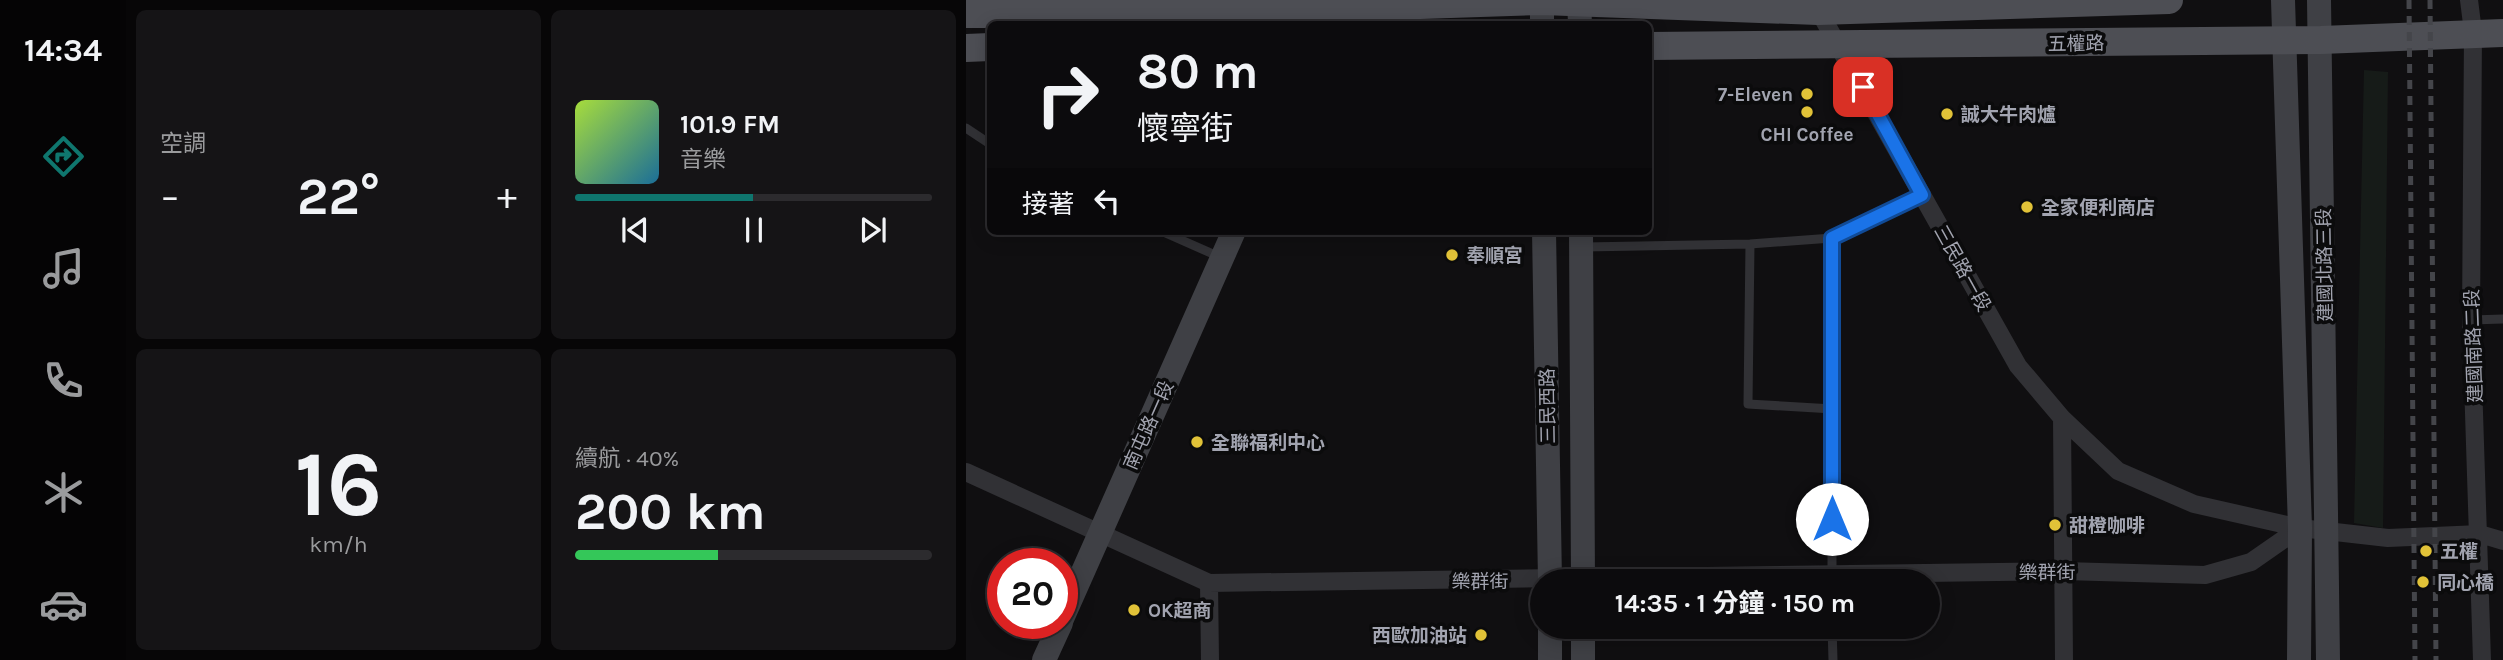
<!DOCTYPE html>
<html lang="zh-TW">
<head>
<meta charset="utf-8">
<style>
  :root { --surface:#0c0b0d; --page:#151416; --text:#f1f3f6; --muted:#9a9b9d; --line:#2c2b2e; --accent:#0f766e }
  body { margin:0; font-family:Karla,"Noto Sans TC",sans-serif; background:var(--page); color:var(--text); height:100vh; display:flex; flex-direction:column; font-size:26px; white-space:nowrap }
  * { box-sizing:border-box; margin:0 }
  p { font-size:23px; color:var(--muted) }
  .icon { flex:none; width:38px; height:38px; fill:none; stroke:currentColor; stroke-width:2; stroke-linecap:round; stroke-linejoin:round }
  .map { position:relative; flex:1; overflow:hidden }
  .side { display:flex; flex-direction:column; gap:10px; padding:10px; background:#070607; width:840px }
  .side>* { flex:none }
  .hud { position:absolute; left:21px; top:21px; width:665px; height:214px; border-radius:10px; box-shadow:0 4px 18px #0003,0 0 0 2px var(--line); background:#0c0b0d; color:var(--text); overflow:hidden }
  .speed { position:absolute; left:21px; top:548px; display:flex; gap:14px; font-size:35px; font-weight:700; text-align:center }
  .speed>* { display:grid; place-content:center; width:91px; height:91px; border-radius:50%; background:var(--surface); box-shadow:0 4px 18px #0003,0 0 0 2px var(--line); line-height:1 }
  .speed .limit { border:10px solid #d22; background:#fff; color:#111 }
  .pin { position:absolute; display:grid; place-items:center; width:60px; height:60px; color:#fff; margin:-30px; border-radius:14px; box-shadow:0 4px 10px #0006 }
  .me { position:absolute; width:77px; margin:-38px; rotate:0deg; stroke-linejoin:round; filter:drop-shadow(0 0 5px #0008) }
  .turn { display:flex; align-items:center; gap:24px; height:147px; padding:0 35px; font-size:32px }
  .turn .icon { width:91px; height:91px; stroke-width:2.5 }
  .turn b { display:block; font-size:49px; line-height:60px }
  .then { display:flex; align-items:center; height:66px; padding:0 35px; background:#0003; gap:14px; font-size:26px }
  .big { font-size:52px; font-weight:700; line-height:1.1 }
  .side .card { flex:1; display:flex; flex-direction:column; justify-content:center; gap:10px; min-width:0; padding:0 24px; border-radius:10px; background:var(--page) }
  .side .dial { align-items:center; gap:0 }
  .dial b { font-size:91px; line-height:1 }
  .song { display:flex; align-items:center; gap:21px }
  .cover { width:84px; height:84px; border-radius:10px; background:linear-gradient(135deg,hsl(80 70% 55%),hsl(200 70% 35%)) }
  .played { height:7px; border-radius:4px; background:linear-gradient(90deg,var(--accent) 50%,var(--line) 50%) }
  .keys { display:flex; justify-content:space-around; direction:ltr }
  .heat { display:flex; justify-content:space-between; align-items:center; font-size:38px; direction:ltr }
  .charge { height:10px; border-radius:5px; background:linear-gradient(90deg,#34c759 40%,var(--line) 0) }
  .side .tiles { flex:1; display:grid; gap:10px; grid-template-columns:repeat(2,1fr) }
  .trip { position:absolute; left:564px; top:569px; width:410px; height:70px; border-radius:35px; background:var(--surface); box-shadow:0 4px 18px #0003,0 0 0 2px var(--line); font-weight:700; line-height:70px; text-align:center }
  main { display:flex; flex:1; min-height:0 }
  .tabs { display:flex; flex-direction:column; width:126px; justify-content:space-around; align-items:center; background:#050405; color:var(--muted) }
  .tabs .icon { width:49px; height:49px }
  .tabs .current { color:var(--accent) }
  .tabs b { font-size:32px; color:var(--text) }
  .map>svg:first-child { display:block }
  .green { fill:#161b18 }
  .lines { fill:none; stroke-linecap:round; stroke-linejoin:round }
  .lane { stroke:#313135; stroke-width:9 }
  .street { stroke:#313135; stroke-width:18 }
  .secondary { stroke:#3f4045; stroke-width:24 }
  .primary { stroke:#4d4e54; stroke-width:28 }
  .rail { stroke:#44454a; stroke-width:5; stroke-dasharray:9 7; stroke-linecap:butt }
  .route-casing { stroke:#114b97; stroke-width:18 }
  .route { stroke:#1a73e8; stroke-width:12 }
  .poi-dot { fill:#e1c238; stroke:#0b0b0c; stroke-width:2.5 }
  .labels { text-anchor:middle; stroke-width:7; stroke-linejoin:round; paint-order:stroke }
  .street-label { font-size:19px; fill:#a2a4b0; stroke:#0b0b0c }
  .poi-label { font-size:19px; font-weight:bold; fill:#a2a4b0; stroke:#0b0b0c; text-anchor:start }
</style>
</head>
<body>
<main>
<nav class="tabs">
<b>14:34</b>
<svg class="icon current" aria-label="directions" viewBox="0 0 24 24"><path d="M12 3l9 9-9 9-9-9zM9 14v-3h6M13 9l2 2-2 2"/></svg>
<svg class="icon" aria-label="music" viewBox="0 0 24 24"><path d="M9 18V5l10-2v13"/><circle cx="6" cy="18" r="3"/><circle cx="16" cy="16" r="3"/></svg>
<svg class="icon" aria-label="phone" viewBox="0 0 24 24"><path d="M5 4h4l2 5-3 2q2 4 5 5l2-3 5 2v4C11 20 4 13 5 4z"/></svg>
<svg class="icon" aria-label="climate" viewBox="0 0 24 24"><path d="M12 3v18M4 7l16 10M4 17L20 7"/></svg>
<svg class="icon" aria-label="car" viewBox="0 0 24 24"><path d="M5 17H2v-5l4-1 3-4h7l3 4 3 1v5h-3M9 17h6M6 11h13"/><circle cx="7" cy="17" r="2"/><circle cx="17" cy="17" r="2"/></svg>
</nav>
<section class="side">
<div class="tiles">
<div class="card"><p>空調</p>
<div class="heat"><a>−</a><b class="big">22°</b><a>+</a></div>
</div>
<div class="card">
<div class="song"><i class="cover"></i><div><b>101.9 FM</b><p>音樂</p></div></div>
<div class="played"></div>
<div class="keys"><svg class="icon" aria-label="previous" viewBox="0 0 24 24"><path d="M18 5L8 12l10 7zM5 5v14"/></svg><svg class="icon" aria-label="pause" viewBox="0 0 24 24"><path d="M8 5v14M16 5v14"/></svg><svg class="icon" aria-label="next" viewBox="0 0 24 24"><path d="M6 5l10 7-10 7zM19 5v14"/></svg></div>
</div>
<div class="card dial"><b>16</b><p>km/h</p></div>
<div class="card"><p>續航 · 40%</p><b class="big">200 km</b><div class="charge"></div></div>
</div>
</section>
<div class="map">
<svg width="1537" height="660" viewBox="0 0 1537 660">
  <rect width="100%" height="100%" fill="#100f11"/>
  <!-- green -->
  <path class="green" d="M1398,70l24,2 -5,456 -29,-5z"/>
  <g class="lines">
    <!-- lane -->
    <path class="lane" d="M0,128l24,16
      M195,231l59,26
      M866,238v338
      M784,244l-2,160 85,5
      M618,247l166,-3 82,-6 90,-43
      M1505,320l32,-1
      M866,626l1,34"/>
    <!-- street -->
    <path class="street" d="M1503,0l4,32 -2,288 11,340
      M850,6l202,360 44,52 56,53 76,33 106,24 88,10 92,-4 23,7
      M1096,418l2,242
      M0,472l243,111 855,-12 141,4 46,-13 49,-34
      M243,583l1,77"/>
    <!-- secondary -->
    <path class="secondary" d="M613,0l1,24
      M1317,0l17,528 -1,132
      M1353,0l9,660
      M576,24v-24
      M578,231l6,350
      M615,231l2,350
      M96,619l172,-388
      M584,626v34
      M617,626v34
      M78,660l17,-37"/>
    <!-- primary -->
    <path class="primary" d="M0,14h185l391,-13 276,10 351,-11
      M682,46l673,-6 182,-7
      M0,48l24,-1"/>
    <!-- rail -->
    <path class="rail" d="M1443,0l6,660
      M1464,0l6,660"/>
  </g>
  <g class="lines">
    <!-- route casing -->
    <g class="route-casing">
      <path id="route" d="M866,519v-281l90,-43 -59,-108"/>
    </g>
    <!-- route -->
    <use href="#route" class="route"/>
  </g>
  <!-- markers -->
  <g class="poi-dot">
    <circle cx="841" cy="94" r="7"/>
    <circle cx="841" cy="112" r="7"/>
    <circle cx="981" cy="114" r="7"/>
    <circle cx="1061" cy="207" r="7"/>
    <circle cx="486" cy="255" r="7"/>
    <circle cx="231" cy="442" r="7"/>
    <circle cx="1089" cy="525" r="7"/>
    <circle cx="1460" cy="551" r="7"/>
    <circle cx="1457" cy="582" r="7"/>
    <circle cx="168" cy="610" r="7"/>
    <circle cx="515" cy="635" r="7"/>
  </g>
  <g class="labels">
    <!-- street labels -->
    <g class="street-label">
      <text transform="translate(1110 43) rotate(-1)" y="7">五權路</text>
      <text transform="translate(1358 265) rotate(-91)" y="7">建國北路三段</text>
      <text transform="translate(997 268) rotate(61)" y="7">三民路一段</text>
      <text transform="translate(1507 346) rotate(-92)" y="7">建國南路二段</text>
      <text transform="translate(581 406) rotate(-91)" y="7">三民西路</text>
      <text transform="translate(182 425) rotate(-66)" y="7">南屯路一段</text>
      <text x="1081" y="579">樂群街</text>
      <text x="514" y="588">樂群街</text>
    </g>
    <!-- poi labels -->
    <g class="poi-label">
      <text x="827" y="101" text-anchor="end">7-Eleven</text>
      <text x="995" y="121">誠大牛肉爐</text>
      <text x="841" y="141" text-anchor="middle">CHI Coffee</text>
      <text x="1075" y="214">全家便利商店</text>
      <text x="500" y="262">奉順宮</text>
      <text x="245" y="449">全聯福利中心</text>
      <text x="1103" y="532">甜橙咖啡</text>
      <text x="1474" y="558">五權</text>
      <text x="1471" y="589">同心橋</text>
      <text x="182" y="617">OK超商</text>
      <text x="501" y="642" text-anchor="end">西歐加油站</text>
    </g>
  </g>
</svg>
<div class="speed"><div class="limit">20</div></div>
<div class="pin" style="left:897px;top:87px;background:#d93025"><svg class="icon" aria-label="arrive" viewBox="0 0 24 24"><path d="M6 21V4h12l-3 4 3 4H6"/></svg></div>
<svg class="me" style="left:866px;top:519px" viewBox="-20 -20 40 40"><circle r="19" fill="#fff"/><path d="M0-13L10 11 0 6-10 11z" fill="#1a73e8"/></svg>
<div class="trip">14:35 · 1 分鐘 · 150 m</div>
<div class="hud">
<div class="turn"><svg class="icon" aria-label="right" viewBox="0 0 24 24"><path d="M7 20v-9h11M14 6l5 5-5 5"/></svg><div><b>80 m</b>懷寧街</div></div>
<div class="then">接著<svg class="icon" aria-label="left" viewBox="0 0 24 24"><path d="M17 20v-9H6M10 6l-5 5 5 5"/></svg></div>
</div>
</div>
</main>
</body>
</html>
